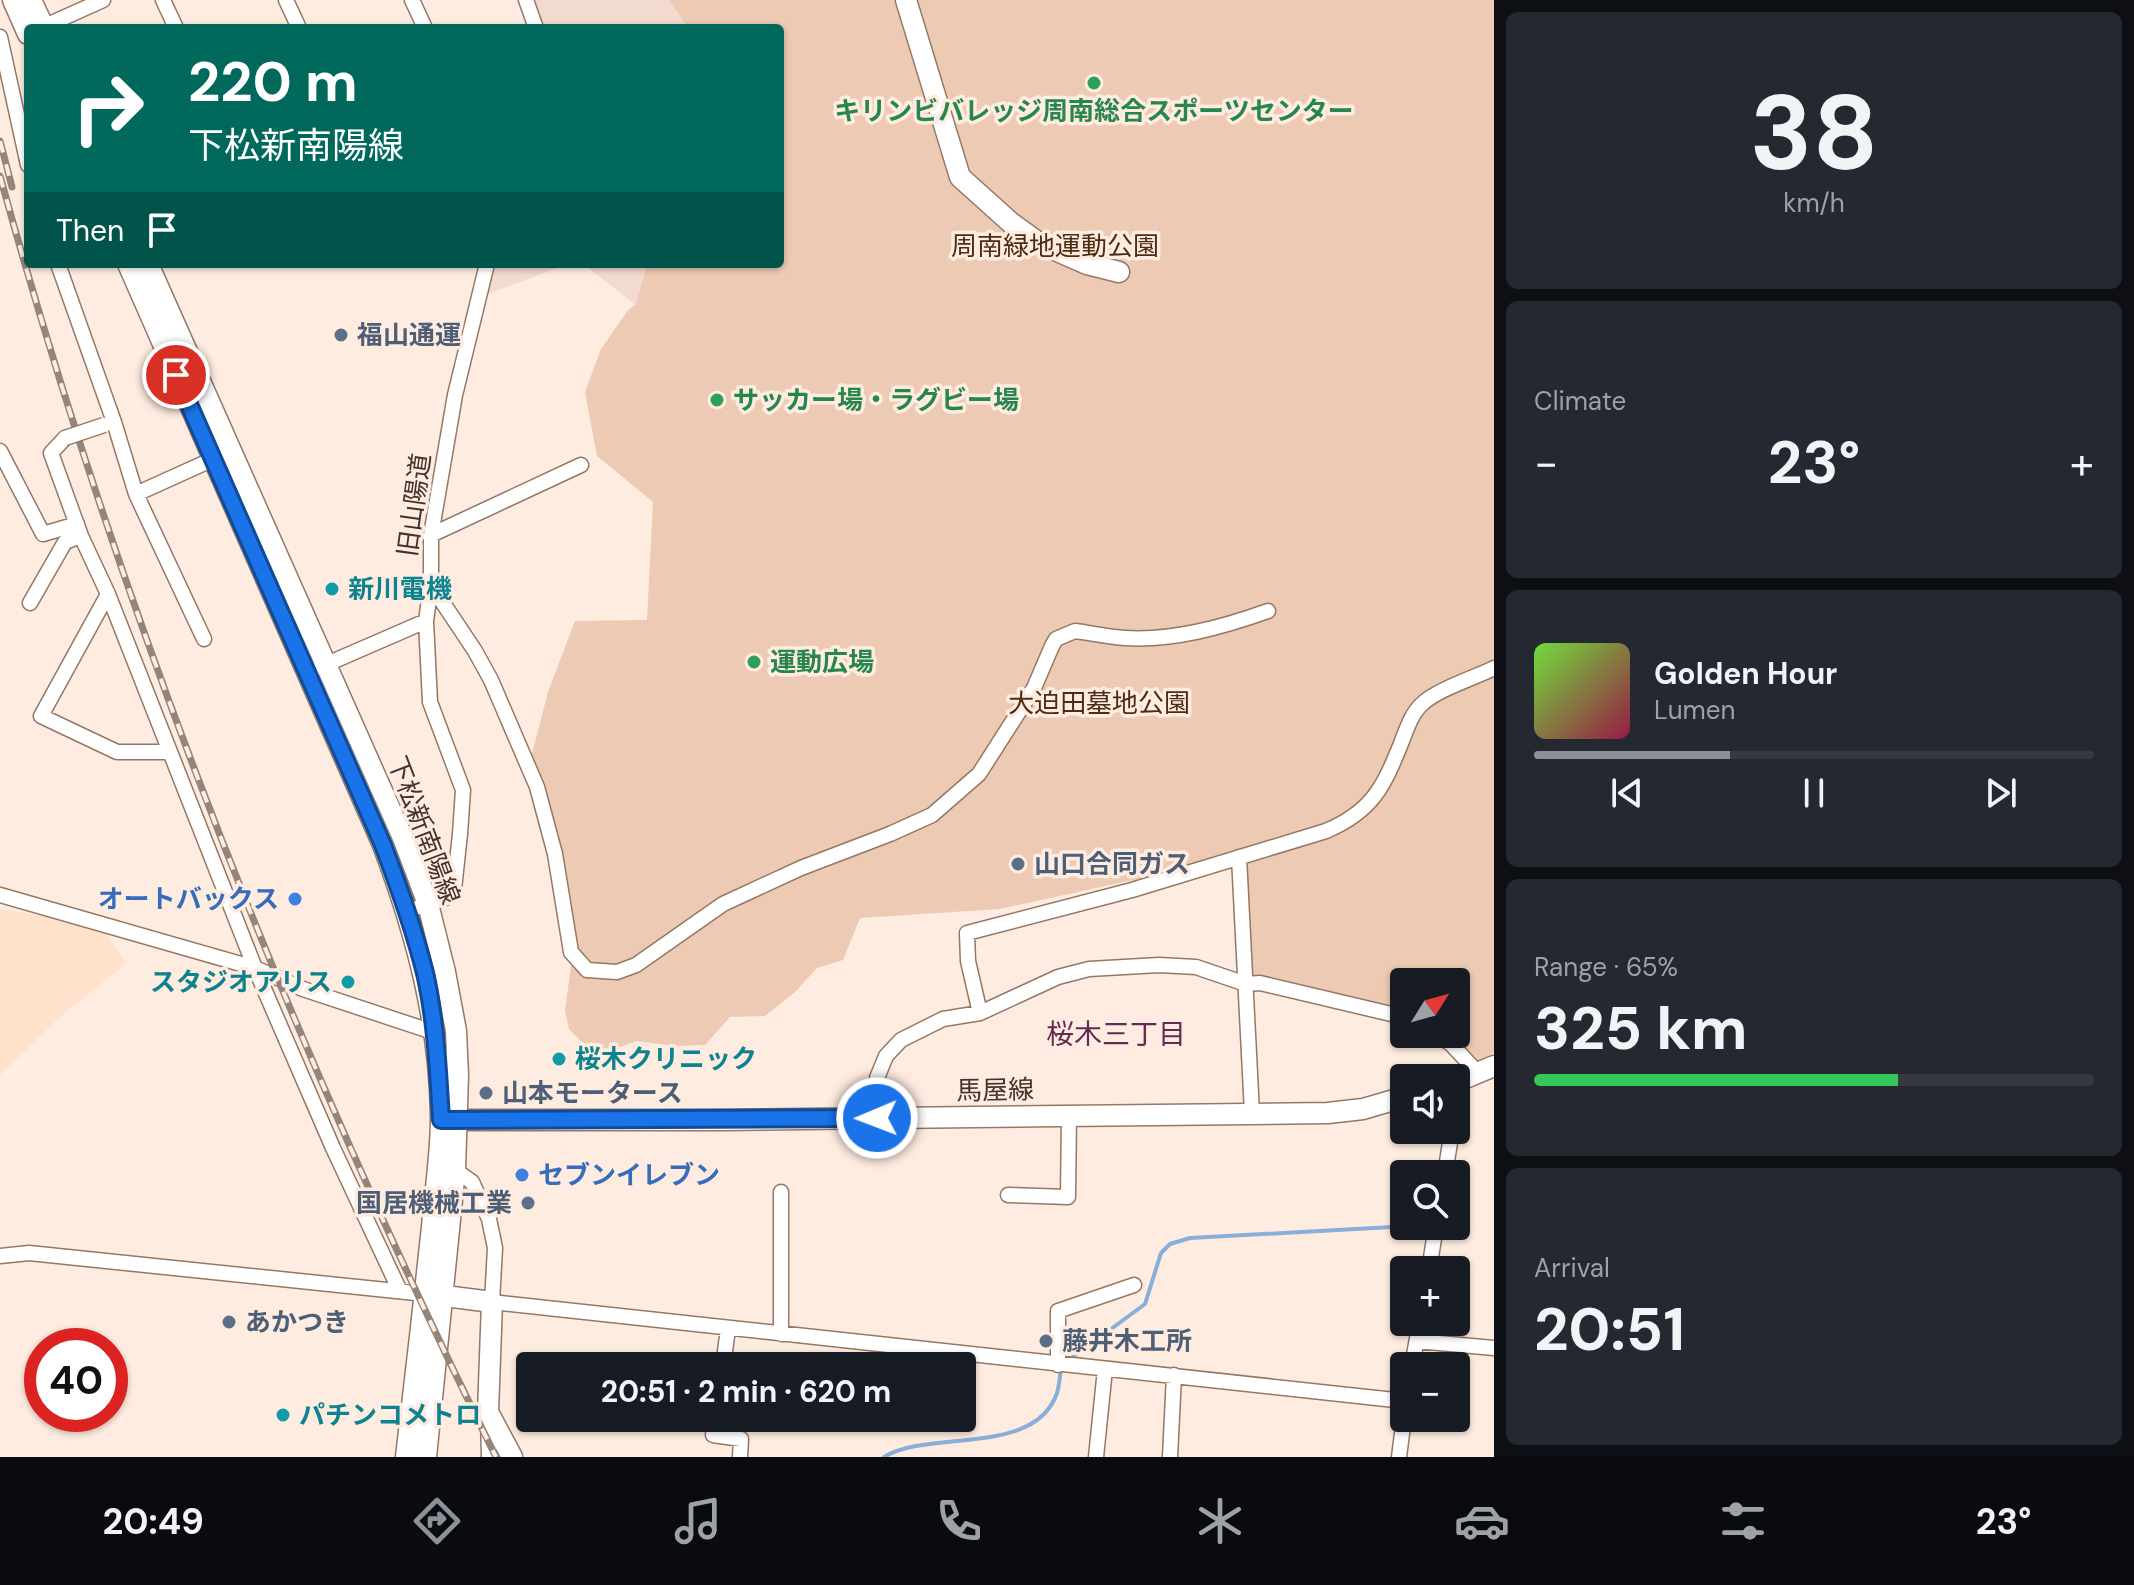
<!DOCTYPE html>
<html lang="en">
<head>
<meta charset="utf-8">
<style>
  :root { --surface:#171b24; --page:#242831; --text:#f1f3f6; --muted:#9ea1a6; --line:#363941; --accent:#8c9099 }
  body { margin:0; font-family:"DM Sans","Noto Sans JP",sans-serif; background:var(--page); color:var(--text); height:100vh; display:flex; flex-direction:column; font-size:30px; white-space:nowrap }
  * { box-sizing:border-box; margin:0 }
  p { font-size:26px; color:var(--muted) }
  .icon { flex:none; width:44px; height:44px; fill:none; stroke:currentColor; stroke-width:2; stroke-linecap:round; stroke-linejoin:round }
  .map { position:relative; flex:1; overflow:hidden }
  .side { display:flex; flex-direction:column; gap:12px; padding:12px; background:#0d0f14; width:640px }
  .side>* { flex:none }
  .guide { position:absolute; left:24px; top:24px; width:760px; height:244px; border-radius:8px; box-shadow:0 2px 6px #0004; background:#00695c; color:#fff; overflow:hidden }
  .needle { width:52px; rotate:53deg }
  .controls { position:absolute; left:1390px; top:968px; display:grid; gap:16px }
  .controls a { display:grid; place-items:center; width:80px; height:80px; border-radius:8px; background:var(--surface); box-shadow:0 2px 6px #0004; font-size:40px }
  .speed { position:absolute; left:24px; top:1328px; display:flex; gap:16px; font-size:40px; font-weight:700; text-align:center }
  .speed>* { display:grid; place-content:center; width:104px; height:104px; border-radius:50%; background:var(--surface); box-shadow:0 2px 6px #0004; line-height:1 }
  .speed .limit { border:12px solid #d22; background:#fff; color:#111 }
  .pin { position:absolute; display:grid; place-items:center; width:68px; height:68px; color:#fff; margin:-34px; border:4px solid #fff; border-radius:50%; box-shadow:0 2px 8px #0007 }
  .me { position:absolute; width:88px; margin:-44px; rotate:269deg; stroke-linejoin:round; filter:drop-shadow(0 0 6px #0008) }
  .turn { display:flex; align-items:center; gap:28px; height:168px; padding:0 32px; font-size:36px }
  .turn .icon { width:104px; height:104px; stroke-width:2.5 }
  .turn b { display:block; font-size:56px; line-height:68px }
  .then { display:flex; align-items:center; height:76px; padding:0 32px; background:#0003; gap:16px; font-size:30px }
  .big { font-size:60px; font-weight:700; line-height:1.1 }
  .side .card { flex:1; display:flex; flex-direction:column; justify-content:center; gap:12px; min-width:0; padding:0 28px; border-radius:12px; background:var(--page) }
  .side .dial { align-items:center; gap:0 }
  .dial b { font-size:104px; line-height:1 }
  .song { display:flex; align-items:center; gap:24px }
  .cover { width:96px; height:96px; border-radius:12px; background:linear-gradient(135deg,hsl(100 70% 55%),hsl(340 70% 35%)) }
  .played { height:8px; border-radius:4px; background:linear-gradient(90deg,var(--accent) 35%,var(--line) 35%) }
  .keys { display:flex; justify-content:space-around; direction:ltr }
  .heat { display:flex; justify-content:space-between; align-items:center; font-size:44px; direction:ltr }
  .charge { height:12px; border-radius:6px; background:linear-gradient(90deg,#34c759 65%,var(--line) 0) }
  .trip { position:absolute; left:516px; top:1352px; width:460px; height:80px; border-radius:8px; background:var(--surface); box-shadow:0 2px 6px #0004; font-weight:700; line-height:80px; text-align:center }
  .tabs { display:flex; height:128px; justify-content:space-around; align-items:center; background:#090b0e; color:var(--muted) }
  .tabs .icon { width:56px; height:56px }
  .tabs .selected { color:var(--accent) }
  .tabs b { font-size:36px; color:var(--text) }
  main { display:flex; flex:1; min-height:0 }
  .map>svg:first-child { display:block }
  .built { fill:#ffe1cc }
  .medical { fill:#f2dacf }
  .green { fill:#eccab3 }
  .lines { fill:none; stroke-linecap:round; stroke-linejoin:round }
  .stream { stroke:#88aed9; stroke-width:4 }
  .street-casing { stroke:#937865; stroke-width:17 }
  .secondary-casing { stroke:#937865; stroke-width:23 }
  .street { stroke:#fff; stroke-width:14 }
  .secondary { stroke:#fff; stroke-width:20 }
  .rail-casing { stroke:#94857b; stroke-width:7 }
  .rail { stroke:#ffece0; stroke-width:4; stroke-dasharray:12; stroke-linecap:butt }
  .street-bridge-casing { stroke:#937865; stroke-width:17; stroke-linecap:butt }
  .street-bridge { stroke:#fff; stroke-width:14 }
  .route-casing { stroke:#114b97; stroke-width:20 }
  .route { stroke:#1a73e8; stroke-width:14 }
  .leisure-dot { fill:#2e9e5b; stroke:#ffece0; stroke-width:3 }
  .service-dot { fill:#5c6f8a; stroke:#ffece0; stroke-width:3 }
  .culture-dot { fill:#0f9aa8; stroke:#ffece0; stroke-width:3 }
  .shop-dot { fill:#3f7fe0; stroke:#ffece0; stroke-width:3 }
  .labels { text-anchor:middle; stroke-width:7; stroke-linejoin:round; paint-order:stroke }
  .leisure-label { font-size:26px; font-weight:bold; fill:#27864d; stroke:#ffece0; text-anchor:start }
  .park-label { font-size:26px; fill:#4d2c11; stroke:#ffece0 }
  .service-label { font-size:26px; font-weight:bold; fill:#4e5e75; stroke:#ffece0; text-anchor:start }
  .street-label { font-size:26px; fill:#40342c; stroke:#ffece0 }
  .culture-label { font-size:26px; font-weight:bold; fill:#0d838f; stroke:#ffece0; text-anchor:start }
  .shop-label { font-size:26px; font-weight:bold; fill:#366cbe; stroke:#ffece0; text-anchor:end }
  .neighbourhood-label { font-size:28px; fill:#632a54; stroke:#ffece0 }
</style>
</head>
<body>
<main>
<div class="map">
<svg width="1494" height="1457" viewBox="0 0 1494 1457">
  <rect width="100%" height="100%" fill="#ffece0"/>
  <!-- built -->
  <path class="built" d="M0,909l100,16 26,38 -66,54 -60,58z"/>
  <!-- medical -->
  <path class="medical" d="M524,0h145l19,28h-152z
    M493,264h75l-83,31z
    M583,264h64l-11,41z"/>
  <!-- green -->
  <path class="green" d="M669,0h825v1052l-18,12 -21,-27 -6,-3h7v-52h-52v30l-155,-30 -5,-126 -244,53 -140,9 -17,42 -26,8 -22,24 -30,24 -35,1 -25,28 -30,1 -38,-5 -36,13 -17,-10 -15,-15 -4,-18 7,-53 -43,-193 19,-73 27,-71 72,-1 6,-118 -56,-46 -12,-64 16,-43 27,-39 8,-6 11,-40h133v-236h-92z"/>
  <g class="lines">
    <!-- stream -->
    <path class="stream" d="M1069,1360l76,-56 16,-51 9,-9 20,-6 220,-12
      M884,1457c46,-28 151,0 173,-64 2,-7 3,-16 4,-24"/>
    <!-- street casing -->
    <g class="street-casing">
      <path id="street" d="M163,0l13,28
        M286,0l13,28
        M412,0l13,28
        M526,0l10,28
        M43,27l60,-27
        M0,37l28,128
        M58,264l56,158 22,72 68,145
        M65,438l-14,15 30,83 27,58 147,374 78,180 66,141
        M0,451l43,83 34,-10
        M136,494l84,-38
        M431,535l150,-70
        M431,585l44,66 16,29 46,107 18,67 16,98 16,18 30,2 19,-7 87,-61 78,-36 89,-34 42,-19 47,-41 55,-86 18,-42 4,-7 19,-8c16,2 33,6 50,7 48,3 98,-11 143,-27
        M108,594l-67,122 76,36h51
        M30,603l35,-61 16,-6
        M320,667l106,-46
        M1239,857l13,256
        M0,895l255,73 48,21 130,43
        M419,907l27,-9 8,-9 6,-55 3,-44 -33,-88 -4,-81 5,-36v-50l24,-140 32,-131
        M980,1013l-12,-52 -1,-28 165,-43 194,-59c47,-20 58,-45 76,-90 5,-13 10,-28 20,-37 16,-15 52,-26 72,-36
        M1436,1034l15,10 27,29
        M1456,1109l5,-29
        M877,1118v-40l9,-22 15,-16 42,-21 37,-6 78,-36 31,-8 70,-4 37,2 50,17 14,-1 144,34
        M455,1170l17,12 17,37 6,29 -3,54 912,99
        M1445,1174l7,-44
        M781,1192v142
        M1008,1195l60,2 1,-82
        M0,1256l29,-3 396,41
        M1429,1270l7,-44
        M1417,1341l77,7
        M1058,1365v-54l76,-26
        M723,1366l5,-37
        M1412,1366l8,-44
        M488,1417l1,40
        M715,1418l-2,17 28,4 -1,18
        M1096,1457l9,-88
        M1170,1457l4,-82
        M1399,1457l5,-39"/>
    </g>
    <!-- secondary casing -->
    <g class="secondary-casing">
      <path id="secondary" d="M13,0l15,34
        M31,0l13,28
        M906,0l54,177 50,45 29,21 48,21 32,8
        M128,264l255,581c33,88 57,177 58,272 0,37 -6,74 -9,110 -8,77 -17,153 -26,230
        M148,264l255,574 25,66 17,68 11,59 2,44 -3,95 -29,287
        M1456,1082l38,-16
        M446,1120h279l603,-7 35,-4 41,-12
        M429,1294l63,8 -4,110 24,45"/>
    </g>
    <!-- street -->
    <use href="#street" class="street"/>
    <!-- secondary -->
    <use href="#secondary" class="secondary"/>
    <!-- rail casing -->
    <g class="rail-casing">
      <path id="rail" d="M0,141l12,46
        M0,176c122,443 292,870 496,1281"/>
    </g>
    <!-- rail -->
    <use href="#rail" class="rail"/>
    <!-- street-bridge casing -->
    <g class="street-bridge-casing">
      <path id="street-bridge" d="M65,438l39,-13"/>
    </g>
    <!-- street-bridge -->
    <use href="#street-bridge" class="street-bridge"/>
  </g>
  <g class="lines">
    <!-- route casing -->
    <g class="route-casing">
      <path id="route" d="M176,375l207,470c16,42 31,84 42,128 11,48 13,98 16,147l436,-2"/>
    </g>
    <!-- route -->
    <use href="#route" class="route"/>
  </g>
  <!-- markers -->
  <g class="leisure-dot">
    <circle cx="1094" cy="83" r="8"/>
    <circle cx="717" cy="400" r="8"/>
    <circle cx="754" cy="662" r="8"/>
  </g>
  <g class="service-dot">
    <circle cx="341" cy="335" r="8"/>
    <circle cx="1018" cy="864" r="8"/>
    <circle cx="486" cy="1093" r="8"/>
    <circle cx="528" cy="1203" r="8"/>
    <circle cx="229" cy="1322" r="8"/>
    <circle cx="1046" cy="1341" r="8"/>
  </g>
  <g class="culture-dot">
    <circle cx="332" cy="589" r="8"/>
    <circle cx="348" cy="982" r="8"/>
    <circle cx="559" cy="1059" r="8"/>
    <circle cx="283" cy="1415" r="8"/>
  </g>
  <g class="shop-dot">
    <circle cx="295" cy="899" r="8"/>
    <circle cx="522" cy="1175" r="8"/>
  </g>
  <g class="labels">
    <!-- leisure labels -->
    <g class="leisure-label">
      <text x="1094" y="120" text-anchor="middle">キリンビバレッジ周南総合スポーツセンター</text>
      <text x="733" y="409">サッカー場・ラグビー場</text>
      <text x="770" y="671">運動広場</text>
    </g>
    <!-- park labels -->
    <g class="park-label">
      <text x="1055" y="255">周南緑地運動公園</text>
      <text x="1099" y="712">大迫田墓地公園</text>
    </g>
    <!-- service labels -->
    <g class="service-label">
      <text x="357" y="344">福山通運</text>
      <text x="1034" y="873">山口合同ガス</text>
      <text x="502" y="1102">山本モータース</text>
      <text x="512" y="1212" text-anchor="end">国居機械工業</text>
      <text x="245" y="1331">あかつき</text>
      <text x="1062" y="1350">藤井木工所</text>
    </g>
    <!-- street labels -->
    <g class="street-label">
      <text transform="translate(414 505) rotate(-82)" y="9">旧山陽道</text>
      <text transform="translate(424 830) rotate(69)" y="9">下松新南陽線</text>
      <text transform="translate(995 1090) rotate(-1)" y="9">馬屋線</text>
    </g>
    <!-- culture labels -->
    <g class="culture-label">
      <text x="348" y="598">新川電機</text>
      <text x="332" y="991" text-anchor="end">スタジオアリス</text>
      <text x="575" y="1068">桜木クリニック</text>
      <text x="299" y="1424">パチンコメトロ</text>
    </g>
    <!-- shop labels -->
    <g class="shop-label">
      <text x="279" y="908">オートバックス</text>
      <text x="538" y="1184" text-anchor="start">セブンイレブン</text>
    </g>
    <!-- neighbourhood labels -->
    <g class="neighbourhood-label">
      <text x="1116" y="1044">桜木三丁目</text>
    </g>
  </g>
</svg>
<div class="controls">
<a><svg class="needle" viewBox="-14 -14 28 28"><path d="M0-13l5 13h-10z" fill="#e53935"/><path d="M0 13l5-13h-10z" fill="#9ea1a6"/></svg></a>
<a><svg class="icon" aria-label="sound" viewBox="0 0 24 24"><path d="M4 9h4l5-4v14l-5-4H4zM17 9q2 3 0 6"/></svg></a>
<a><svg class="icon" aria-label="search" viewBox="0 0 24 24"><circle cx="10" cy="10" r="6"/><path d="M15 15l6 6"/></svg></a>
<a>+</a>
<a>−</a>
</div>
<div class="speed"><div class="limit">40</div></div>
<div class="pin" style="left:176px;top:375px;background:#d93025"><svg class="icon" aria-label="arrive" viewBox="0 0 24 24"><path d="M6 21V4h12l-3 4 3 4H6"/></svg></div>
<svg class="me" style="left:877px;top:1118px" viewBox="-20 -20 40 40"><circle r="17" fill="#1a73e8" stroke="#fff" stroke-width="3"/><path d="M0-11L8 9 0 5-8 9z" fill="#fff"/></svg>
<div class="trip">20:51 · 2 min · 620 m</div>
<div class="guide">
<div class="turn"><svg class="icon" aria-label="right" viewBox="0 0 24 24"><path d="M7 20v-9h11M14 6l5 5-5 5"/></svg><div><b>220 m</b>下松新南陽線</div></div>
<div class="then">Then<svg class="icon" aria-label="arrive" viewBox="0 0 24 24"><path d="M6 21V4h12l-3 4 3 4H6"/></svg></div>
</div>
</div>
<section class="side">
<div class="card dial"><b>38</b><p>km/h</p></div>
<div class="card"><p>Climate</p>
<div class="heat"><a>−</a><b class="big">23°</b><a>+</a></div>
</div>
<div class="card">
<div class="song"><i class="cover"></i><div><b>Golden Hour</b><p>Lumen</p></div></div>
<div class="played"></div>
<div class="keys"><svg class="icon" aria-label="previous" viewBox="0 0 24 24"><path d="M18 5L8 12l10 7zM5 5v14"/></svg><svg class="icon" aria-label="pause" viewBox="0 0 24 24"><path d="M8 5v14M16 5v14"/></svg><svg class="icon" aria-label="next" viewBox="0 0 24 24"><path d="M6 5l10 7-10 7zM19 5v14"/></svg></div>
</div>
<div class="card"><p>Range · 65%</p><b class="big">325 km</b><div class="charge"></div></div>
<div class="card"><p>Arrival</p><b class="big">20:51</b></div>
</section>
</main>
<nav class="tabs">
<b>20:49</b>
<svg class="icon selected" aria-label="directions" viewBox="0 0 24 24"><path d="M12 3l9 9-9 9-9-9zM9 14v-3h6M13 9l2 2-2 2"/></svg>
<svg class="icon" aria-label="music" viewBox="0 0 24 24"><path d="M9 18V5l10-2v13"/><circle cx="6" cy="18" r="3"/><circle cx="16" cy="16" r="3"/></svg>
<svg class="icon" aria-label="phone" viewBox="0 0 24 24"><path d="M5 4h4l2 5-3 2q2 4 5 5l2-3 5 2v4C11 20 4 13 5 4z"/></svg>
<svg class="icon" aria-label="climate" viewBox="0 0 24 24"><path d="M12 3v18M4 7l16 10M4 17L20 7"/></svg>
<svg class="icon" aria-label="car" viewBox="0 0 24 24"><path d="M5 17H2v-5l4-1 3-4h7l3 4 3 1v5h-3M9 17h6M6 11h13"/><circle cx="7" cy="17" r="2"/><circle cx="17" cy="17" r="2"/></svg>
<svg class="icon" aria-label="filters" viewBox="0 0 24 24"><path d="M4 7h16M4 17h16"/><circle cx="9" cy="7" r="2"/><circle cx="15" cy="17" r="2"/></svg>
<b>23°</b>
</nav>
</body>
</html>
